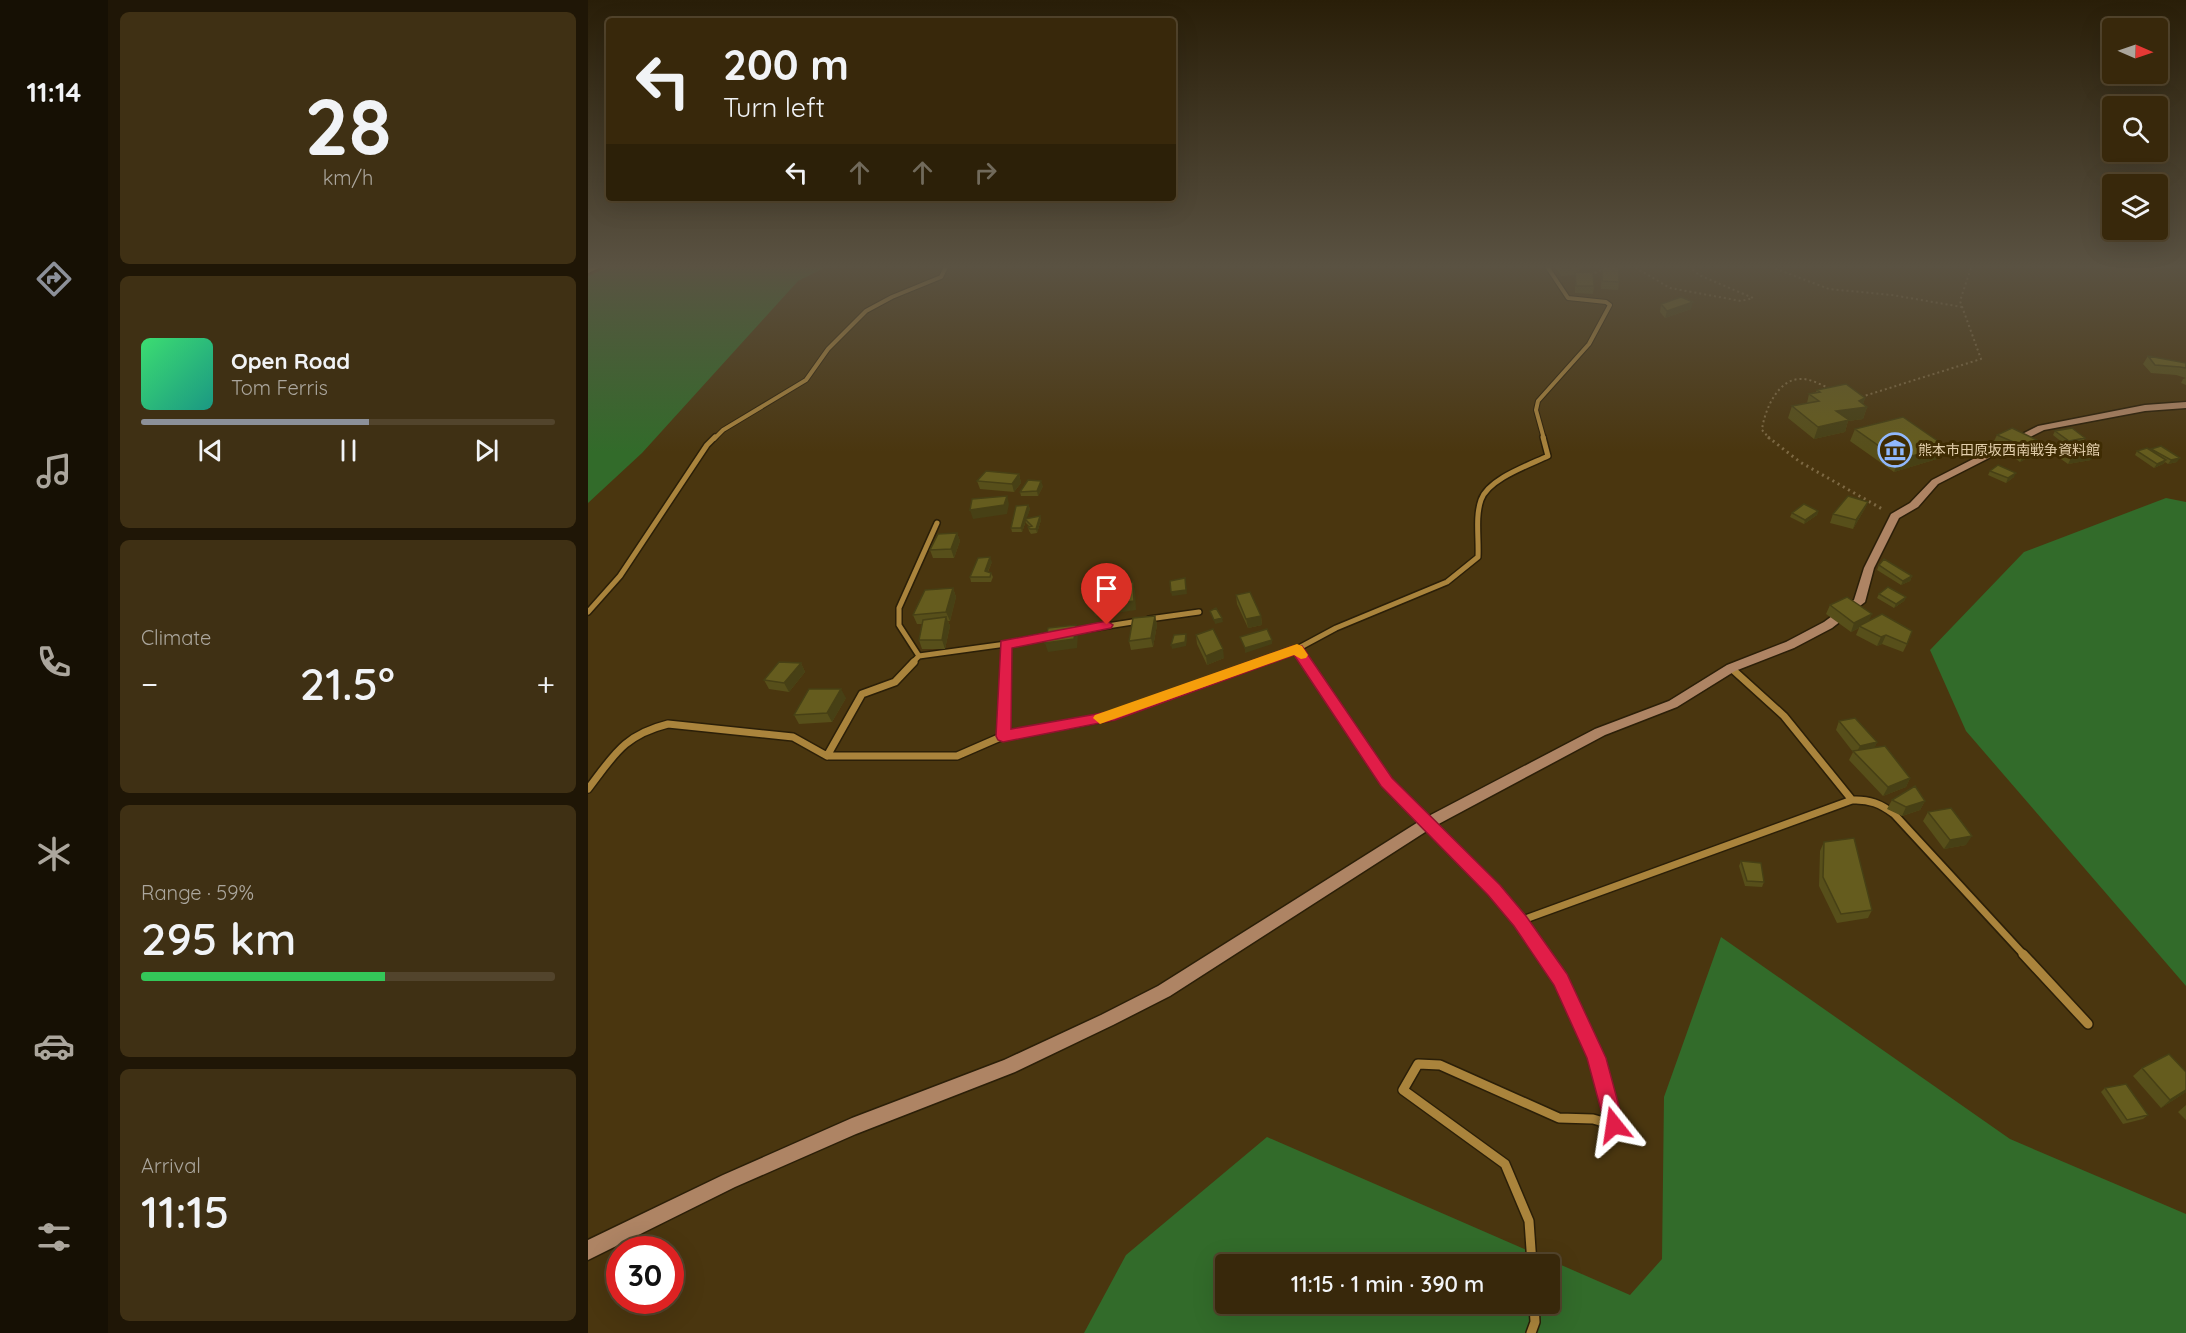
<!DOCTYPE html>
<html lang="en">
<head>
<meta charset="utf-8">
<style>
  :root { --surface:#38280b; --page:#3f3014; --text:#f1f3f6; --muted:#aba69d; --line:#52442c; --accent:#8c9099 }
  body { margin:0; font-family:Quicksand,"Noto Sans JP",sans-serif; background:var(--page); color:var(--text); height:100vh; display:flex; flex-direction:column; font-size:22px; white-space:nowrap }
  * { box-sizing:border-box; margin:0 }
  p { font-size:20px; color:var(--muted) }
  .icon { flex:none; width:33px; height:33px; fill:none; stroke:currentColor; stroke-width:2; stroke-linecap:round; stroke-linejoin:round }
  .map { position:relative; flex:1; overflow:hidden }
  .drawer { display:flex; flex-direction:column; gap:12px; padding:12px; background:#1f1606; width:480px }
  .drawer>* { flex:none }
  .guide { position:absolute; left:18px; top:18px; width:570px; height:183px; border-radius:6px; box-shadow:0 6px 24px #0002,0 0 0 2px var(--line); background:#38280b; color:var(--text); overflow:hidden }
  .needle { width:39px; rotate:92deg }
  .fabs { position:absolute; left:1514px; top:18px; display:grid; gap:12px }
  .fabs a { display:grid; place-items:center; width:66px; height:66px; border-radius:6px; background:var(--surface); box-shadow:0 6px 24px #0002,0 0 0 2px var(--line); font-size:30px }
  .speed { position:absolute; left:18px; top:1236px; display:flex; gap:12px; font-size:30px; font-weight:700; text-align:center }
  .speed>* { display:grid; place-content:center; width:78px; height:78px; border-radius:50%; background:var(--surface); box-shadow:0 6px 24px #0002,0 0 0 2px var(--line); line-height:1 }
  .speed .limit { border:9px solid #d22; background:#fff; color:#111 }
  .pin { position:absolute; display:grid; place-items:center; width:51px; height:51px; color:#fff; margin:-62px -26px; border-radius:50% 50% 50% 0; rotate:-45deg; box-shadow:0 0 6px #0007 }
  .pin .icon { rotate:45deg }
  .me { position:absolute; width:66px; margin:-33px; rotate:345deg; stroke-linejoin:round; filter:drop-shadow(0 0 4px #0008) }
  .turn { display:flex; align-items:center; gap:21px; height:126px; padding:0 18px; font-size:27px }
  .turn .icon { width:78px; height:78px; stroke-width:2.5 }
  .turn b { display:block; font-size:42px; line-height:51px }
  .lanes { display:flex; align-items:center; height:57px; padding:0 18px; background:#0003; justify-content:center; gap:30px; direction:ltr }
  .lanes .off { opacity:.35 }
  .big { font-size:45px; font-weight:600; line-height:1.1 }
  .drawer .tile { flex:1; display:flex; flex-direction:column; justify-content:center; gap:9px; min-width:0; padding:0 21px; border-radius:9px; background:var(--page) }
  .drawer .dial { align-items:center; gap:0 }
  .dial b { font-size:78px; line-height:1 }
  .song { display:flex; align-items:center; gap:18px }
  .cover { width:72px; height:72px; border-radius:9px; background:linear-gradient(135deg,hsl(140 70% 55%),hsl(170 70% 35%)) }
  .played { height:6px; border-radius:3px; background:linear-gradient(90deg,var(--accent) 55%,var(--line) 55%) }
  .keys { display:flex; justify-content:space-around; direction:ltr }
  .heat { display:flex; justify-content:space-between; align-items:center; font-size:33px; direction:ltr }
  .charge { height:9px; border-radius:4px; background:linear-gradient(90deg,#34c759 59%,var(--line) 0) }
  .trip { position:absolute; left:627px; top:1254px; width:345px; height:60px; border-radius:6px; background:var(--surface); box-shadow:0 6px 24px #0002,0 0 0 2px var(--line); font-weight:600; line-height:60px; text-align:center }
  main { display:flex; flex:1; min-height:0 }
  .tabs { display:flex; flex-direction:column; width:108px; justify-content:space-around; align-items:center; background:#161004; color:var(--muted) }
  .tabs .icon { width:42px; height:42px }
  .tabs .on { color:var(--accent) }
  .tabs b { font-size:27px; color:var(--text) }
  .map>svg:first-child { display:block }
  .green { fill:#326b2a; fill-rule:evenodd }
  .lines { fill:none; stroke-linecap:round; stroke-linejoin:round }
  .street-far3-casing { stroke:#2b1f08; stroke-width:6 }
  .street-far2-casing { stroke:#2b1f08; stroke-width:8 }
  .street-far1-casing { stroke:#2b1f08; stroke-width:10 }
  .street-casing { stroke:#2b1f08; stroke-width:12 }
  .secondary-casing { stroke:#2b1f08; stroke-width:3 }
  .path-far1 { stroke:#7d6943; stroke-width:2; stroke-dasharray:2 3; stroke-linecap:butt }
  .path { stroke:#7d6943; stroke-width:3; stroke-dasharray:2 4; stroke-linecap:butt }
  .street-far3 { stroke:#aa843c; stroke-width:4 }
  .street-far2 { stroke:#aa843c; stroke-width:5 }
  .street-far1 { stroke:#aa843c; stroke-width:7 }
  .street { stroke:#aa843c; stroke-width:9 }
  .secondary { fill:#ae8464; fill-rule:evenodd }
  .wall { fill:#574f1a }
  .shaded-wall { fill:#474015 }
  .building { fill:#655c1e; stroke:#474015; stroke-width:1.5 }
  .route { fill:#e11d48; stroke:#92132f; stroke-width:1.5 }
  .slow { fill:#f59e0b }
  .labels { text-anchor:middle; stroke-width:6; stroke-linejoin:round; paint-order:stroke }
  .far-poi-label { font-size:14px; fill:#e3cfac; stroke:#3f2c03; text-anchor:start }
</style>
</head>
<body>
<main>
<nav class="tabs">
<b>11:14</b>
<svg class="icon on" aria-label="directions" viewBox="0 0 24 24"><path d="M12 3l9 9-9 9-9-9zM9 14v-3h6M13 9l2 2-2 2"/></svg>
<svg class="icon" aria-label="music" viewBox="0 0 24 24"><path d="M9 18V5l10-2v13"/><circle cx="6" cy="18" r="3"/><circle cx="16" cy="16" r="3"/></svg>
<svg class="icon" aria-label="phone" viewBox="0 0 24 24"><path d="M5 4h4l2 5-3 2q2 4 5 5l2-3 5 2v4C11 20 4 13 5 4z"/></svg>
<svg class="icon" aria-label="climate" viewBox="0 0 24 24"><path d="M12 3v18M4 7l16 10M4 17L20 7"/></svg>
<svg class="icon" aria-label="car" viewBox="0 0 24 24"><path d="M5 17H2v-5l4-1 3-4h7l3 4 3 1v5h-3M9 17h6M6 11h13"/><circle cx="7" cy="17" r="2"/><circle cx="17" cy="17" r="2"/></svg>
<svg class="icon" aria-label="filters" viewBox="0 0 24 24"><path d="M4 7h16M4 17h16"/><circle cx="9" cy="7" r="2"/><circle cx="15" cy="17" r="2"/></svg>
</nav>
<section class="drawer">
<div class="tile dial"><b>28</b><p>km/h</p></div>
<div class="tile">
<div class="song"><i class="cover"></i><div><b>Open Road</b><p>Tom Ferris</p></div></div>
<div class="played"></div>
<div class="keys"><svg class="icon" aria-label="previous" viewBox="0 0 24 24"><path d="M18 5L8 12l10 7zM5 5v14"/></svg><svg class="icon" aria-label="pause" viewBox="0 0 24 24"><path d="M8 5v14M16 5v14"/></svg><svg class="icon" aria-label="next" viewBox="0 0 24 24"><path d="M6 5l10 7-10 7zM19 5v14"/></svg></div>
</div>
<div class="tile"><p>Climate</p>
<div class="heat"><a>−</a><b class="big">21.5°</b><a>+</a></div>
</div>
<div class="tile"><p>Range · 59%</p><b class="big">295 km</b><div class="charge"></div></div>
<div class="tile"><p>Arrival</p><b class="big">11:15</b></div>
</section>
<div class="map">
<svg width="1598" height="1333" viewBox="0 0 1598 1333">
  <rect width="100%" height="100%" fill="#4a360f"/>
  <!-- green -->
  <path class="green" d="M25,265h217l-32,16 -156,172 -54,50v-227z
    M1578,498l20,4v484l-220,-255 -36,-81 94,-98z
    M1133,937l289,202 176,75v119h-1102l42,-78 141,-118 363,158 32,-36 2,-162zM638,1264h324v40h-324z"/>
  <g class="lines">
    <!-- street-far3 casing -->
    <g class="street-far3-casing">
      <path id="street-far3" d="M0,271l13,-6
        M126,439l9,-9 83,-50 22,-31 38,-38 26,-14 49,-20 6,-12
        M956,439l-8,-29 2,-9 51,-57 21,-39 -4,-3 -38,-4 -22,-33"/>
    </g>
    <!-- street-far2 casing -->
    <g class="street-far2-casing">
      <path id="street-far2" d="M349,523l-38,85v17l20,31 87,-12
        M0,612l32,-36 87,-131 8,-8
        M561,619l50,-7
        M481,632l70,-11
        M709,649l10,14
        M324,663l7,-7
        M417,663l1,-19 47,-9
        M669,663l40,-14 39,-21 111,-46 31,-25c1,-18 -3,-40 3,-57 7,-21 48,-35 67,-44l-5,-19"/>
    </g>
    <!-- street-far1 casing -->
    <g class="street-far1-casing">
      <path id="street-far1" d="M718,662l80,120 108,108 26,31 24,34
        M1143,668l53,48 68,84
        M415,736l2,-74
        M239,756l35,-62 33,-12 19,-20
        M0,789c26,-34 36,-54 80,-65l125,13 34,19h130l46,-20 106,-19 152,-55
        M932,921l332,-121c17,-1 29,4 42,14l130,141"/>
    </g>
    <!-- street casing -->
    <g class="street-casing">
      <path id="street" d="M1435,954l65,70
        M944,1264l-3,-43 -24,-57 -102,-74 15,-26 22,1 119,53 34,1 21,6c-17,-63 -34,-118 -71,-171
        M943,1333l4,-11 -1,-18"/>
    </g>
    <!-- secondary casing -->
    <g class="secondary-casing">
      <path id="secondary" d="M1598,402v6l-41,3 -101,19 -106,54 -20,23 -19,11 -25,50 -9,34 -33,26 -38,20 -59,23 -58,36 -72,28 -172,92 -263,169 -57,29 -98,47 -159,62 -121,53 -147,73v-20l135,-65 129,-57 152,-58 97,-45 57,-29 265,-167 172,-90 74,-28 58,-36 59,-23 38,-20 30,-22 10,-32 27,-54 19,-11 22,-23 106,-54 107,-21z"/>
    </g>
    <!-- path-far1 -->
    <path class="path-far1" d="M1043,265l39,23 71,13 12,-3 -54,-23 -8,-7 1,-3
      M1121,265l8,2 1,-2
      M1178,265l63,24 63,6 70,12
      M1002,275l24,-10
      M1273,397l120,-38 -21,-58 12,-36
      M1182,439l-8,-9c2,-18 15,-50 37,-51 11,-1 22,6 32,10"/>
    <!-- path -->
    <path class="path" d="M1180,437l32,25 84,48"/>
    <!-- street-far3 -->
    <use href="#street-far3" class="street-far3"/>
    <!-- street-far2 -->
    <use href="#street-far2" class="street-far2"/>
    <!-- street-far1 -->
    <use href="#street-far1" class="street-far1"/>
    <!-- street -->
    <use href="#street" class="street"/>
    <!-- secondary -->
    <use href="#secondary" class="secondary"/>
  </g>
  <!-- wall -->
  <path class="wall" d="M966,265h24l2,2 -1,5 15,14 -1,8 -18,-1v-18l-14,1 -5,-7z
    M1014,265l17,17 -1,8 -17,-1z
    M1073,304l30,5 -26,9 -5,-6z
    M1560,356l38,7v15l-10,-3 -25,-2 -8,-9z
    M1598,378v7l-5,-2 2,-4z
    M1229,390l48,8 -2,6 4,3 -4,12 -15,2 -3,11 -31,7 -26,-21 4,-12 15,-3 2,-9 7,-2z
    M1267,429l85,29 -46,14 -44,-31z
    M1467,431l30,7 -2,4 8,18 -23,4 -17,-12 4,-8 8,-1 -10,-8z
    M1409,435l37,11 3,1 -4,8 -13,7 -8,-6 2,-4 -21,-9z
    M1563,449l26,13 -9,2 -3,-2 -2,2 -9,4 -19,-13 2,-4 13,-1z
    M1402,471l24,6 -8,6 -18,-8z
    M431,474l2,9 -7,9 -34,-3 -3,-8z
    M455,486l-5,10h-17l-1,-4z
    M1280,502l-4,8 -11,19 -23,-6 3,-9z
    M440,505l2,4 -4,10 14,-3 1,4 -4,13 -6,1 -2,-3 -1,-4 1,-1 -3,-3v-2l-4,11h-10l-1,-4z
    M1230,511l-1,4 -13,9 -14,-7 2,-4z
    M369,533l3,8 -6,17h-21l-3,-8z
    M404,562l-4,10 3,1 2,4 -2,5h-20l-1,-5z
    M1291,565l33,11 -2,5 -9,4 -24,-15z
    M365,588l3,9 -6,24h-2l2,5 -5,23h-23l-3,-9 3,-16h-5l-4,-9z
    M1291,594l27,3 -2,4 -10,7 -17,-10z
    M648,595l25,21 1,9 -14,3 -11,-24z
    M1242,605l39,16 38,23 -4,8 -21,-8 -5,2 -21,-11 3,-7 -8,4 -25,-18z
    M567,616l2,9 -4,22 -22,3 -2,-9z
    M608,635l28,23 -17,7 -10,-21z
    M213,663l4,9 -16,20 -20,-3 -5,-9z
    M258,698l-14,24 -33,2 -5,-9z
    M1251,721l38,21 -3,6 36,30 -4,9 -23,9 -34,-36 4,-8 -17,-22z
    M1304,800l33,1 -5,9 -18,6 -15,-7z
    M1340,812l38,33 -22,4 -21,-28z
    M1236,842l48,68 -4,8 -31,5 -18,-37 1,-35z
    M1153,861l23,21 -2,5 -17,-1 -6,-20z
    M1554,1068l44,24 -25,16 -28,-32z
    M1517,1088l43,27 -5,4 -20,5 -22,-32z
    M1598,1105v15l-8,-8z"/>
  <!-- shaded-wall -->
  <path class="shaded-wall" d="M1105,302l-2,7 -26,9 2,-7z
    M1277,398l-3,10 5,-1 -4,12 -15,2 -3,11 -31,7 4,-12 18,-16z
    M1449,440l-4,8 -3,-4z
    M1357,446l-5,12 -46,14 5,-12z
    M1449,447l-4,8 -13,7 4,-8z
    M1508,451l-5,9 -23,4 4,-8z
    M1592,458l-3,4 -9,2 3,-4z
    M1578,460l-3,4 -9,4 3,-4z
    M1428,473l-2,4 -8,6 2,-5z
    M431,474l2,9 -7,9 -2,-8z
    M453,481l2,5 -5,10 -1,-5z
    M419,496l2,8 -2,10 -34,5 -3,-9z
    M1280,502l-4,8 -11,19 3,-9z
    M440,505l2,4 -8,23 -1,-4z
    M1230,511l-1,4 -13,9 1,-4z
    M452,516l1,4 -4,13 -1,-4z
    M369,533l3,8 -6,17 -3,-9z
    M402,557l2,5 -6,13 -1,-4z
    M1324,576l-2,5 -9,4 2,-4z
    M597,578l2,16 -15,2 -1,-4z
    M545,582l2,9 1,19 -41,6 -3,-9z
    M365,588l3,9 -6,24 -4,-9z
    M1318,597l-2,4 -10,7 2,-4z
    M1284,614l-4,9 -9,3v2l-8,4 3,-9z
    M567,616l2,9 -4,22 -2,-9z
    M673,616l1,9 -14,3 -2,-9z
    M358,617l4,9 -5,23 -3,-9z
    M634,618l1,4 -8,2 -1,-4z
    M488,625l2,9 -1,14 -29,4 -3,-9z
    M598,634l1,5 -1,7 -14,3 -1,-4z
    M1298,635l-4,9 -5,2 4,-9z
    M684,640v4l-27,9v-5z
    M635,649l1,9 -17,7 -1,-9z
    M213,663l4,9 -16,20 -5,-9z
    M253,689l5,9 -14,24 -5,-9z
    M1289,742l-4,9 -18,4 5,-9z
    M1322,778l-4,9 -23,9 5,-9z
    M1337,801l-5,9 -18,6 4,-9z
    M1384,836l-6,9 -22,4 6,-9z
    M1598,1090v2l-25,16 9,-8z"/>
  <!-- building -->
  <path class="building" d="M971,265h19l2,2 -18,2z
    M1014,265h17v17l-17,-1z
    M987,272h18l1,14h-18z
    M1093,297l12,5 -26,9 -6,-7z
    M1560,356l38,7v5l-6,-1 -25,-2z
    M1258,384l19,14 -6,3 8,6 -31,4 13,9 -31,7 -26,-21 27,-5 -10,-7 11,-2 -3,-2z
    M1315,417l42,29 -46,14 -44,-31z
    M1424,428l25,12 -7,4 7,3 -13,7 -8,-6 5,-3 -24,-10z
    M1484,428l13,10 -16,3 -14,-10z
    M1494,441l14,10 -24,5 -17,-12z
    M1573,446l19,12 -9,2 -20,-11z
    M1559,448l19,12 -9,4 -20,-13z
    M1410,465l18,8 -8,5 -18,-7z
    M398,471l33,3 -7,10 -35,-3z
    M440,480l13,1 -4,10 -17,1z
    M419,496l-3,9 -34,5 2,-11z
    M1260,496l20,6 -12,18 -23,-6z
    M1216,504l14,7 -13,9 -13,-7z
    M440,505l-7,23h-10l5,-22z
    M452,516l-4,13h-6l-2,-2 4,-1 -7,-7z
    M369,533l-6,16 -21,1 8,-16z
    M402,557l-5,14 6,2 -1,4h-20l8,-19z
    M1296,559l28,17 -9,5 -24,-16z
    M597,578l1,12 -15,2 -1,-11z
    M545,582l1,19 -42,6 -2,-16z
    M1300,587l18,10 -10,7 -17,-10z
    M365,588l-7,24 -33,3 12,-25z
    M662,592l11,24 -15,3 -10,-24z
    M1259,597l25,17 -18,9 -24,-18z
    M628,608l6,10 -8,2 -4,-9z
    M1294,614l30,17 -5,13 -21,-9 -5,2 -22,-11z
    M567,616l-4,22 -22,3 4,-23z
    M358,617l-4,23h-23l4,-20z
    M488,625l-2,14 -29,4 3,-15z
    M625,629l10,20 -17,7 -10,-21z
    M679,629l5,11 -27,8 -5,-11z
    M598,634l-1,8 -14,3 3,-10z
    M191,662l22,1 -17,20 -20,-3z
    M221,689h32l-14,24 -33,2z
    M1267,718l22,24 -17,4 -21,-25z
    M1297,746l25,32 -22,9 -35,-36z
    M1327,786l10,15 -19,6 -14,-7z
    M1363,808l21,28 -22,4 -22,-28z
    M1266,838l18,72 -31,4 -18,-37 1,-35z
    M1153,861l20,2 3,19 -17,-1z
    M1581,1054l17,18v18l-16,10 -28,-32z
    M1538,1084l22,31 -21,5 -22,-32z"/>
  <!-- sky -->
  <linearGradient id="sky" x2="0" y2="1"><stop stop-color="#291e08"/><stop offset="0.59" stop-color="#5a5242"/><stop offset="1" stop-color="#5a5242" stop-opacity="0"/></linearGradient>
  <rect width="1598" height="452" fill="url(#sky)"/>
  <!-- route -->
  <path class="route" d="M519,621l6,4 -2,3 -99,20 -1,81 97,-17 185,-66h9l90,132 108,107 26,31 41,58 39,84 18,67 -3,7 -7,3 -7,-3 -20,-74 -33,-73 -40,-59 -26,-31 -107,-109 -87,-131 -179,65 -112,22 -5,-2 -2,-4 5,-95z"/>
  <!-- slow -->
  <path class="slow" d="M709,644l5,2 6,9 -2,3 -5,1 -7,-4 -194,69 -7,-6 2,-3z"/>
  <!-- icons -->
  <defs>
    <g id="museum-ring" transform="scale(1.725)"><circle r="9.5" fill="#3f2c03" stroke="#90b8fd" stroke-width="1.5"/><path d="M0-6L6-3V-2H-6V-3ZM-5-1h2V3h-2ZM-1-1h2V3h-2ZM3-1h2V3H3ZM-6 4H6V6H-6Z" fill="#90b8fd"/></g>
  </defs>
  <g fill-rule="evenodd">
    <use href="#museum-ring" x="1307" y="450"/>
  </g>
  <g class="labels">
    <!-- far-poi labels -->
    <g class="far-poi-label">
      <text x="1330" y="455">熊本市田原坂西南戦争資料館</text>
    </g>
  </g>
</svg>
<div class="fabs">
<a><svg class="needle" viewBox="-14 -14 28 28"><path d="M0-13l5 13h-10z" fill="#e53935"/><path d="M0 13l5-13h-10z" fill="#aba69d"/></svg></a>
<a><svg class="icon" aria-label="search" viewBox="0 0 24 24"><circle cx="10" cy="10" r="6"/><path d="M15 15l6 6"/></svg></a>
<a><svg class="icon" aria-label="layers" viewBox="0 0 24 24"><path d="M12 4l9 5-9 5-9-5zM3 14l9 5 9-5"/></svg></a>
</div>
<div class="speed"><div class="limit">30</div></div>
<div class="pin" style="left:519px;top:625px;background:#d93025"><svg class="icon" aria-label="arrive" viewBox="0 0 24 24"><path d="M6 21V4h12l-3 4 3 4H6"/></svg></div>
<svg class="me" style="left:1026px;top:1125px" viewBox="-20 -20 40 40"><path d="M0-17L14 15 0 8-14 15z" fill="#e11d48" stroke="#fff" stroke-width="4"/></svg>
<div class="trip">11:15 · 1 min · 390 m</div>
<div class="guide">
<div class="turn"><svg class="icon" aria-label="left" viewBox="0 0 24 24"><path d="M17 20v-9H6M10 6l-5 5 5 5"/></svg><div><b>200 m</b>Turn left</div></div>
<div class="lanes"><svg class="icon" aria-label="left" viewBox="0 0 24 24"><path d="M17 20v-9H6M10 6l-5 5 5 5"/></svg><svg class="icon off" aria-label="ahead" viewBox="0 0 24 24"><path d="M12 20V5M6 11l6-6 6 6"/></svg><svg class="icon off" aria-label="ahead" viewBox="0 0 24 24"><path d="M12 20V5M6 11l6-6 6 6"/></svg><svg class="icon off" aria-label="right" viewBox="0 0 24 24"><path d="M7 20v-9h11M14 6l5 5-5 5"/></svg></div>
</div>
</div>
</main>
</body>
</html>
